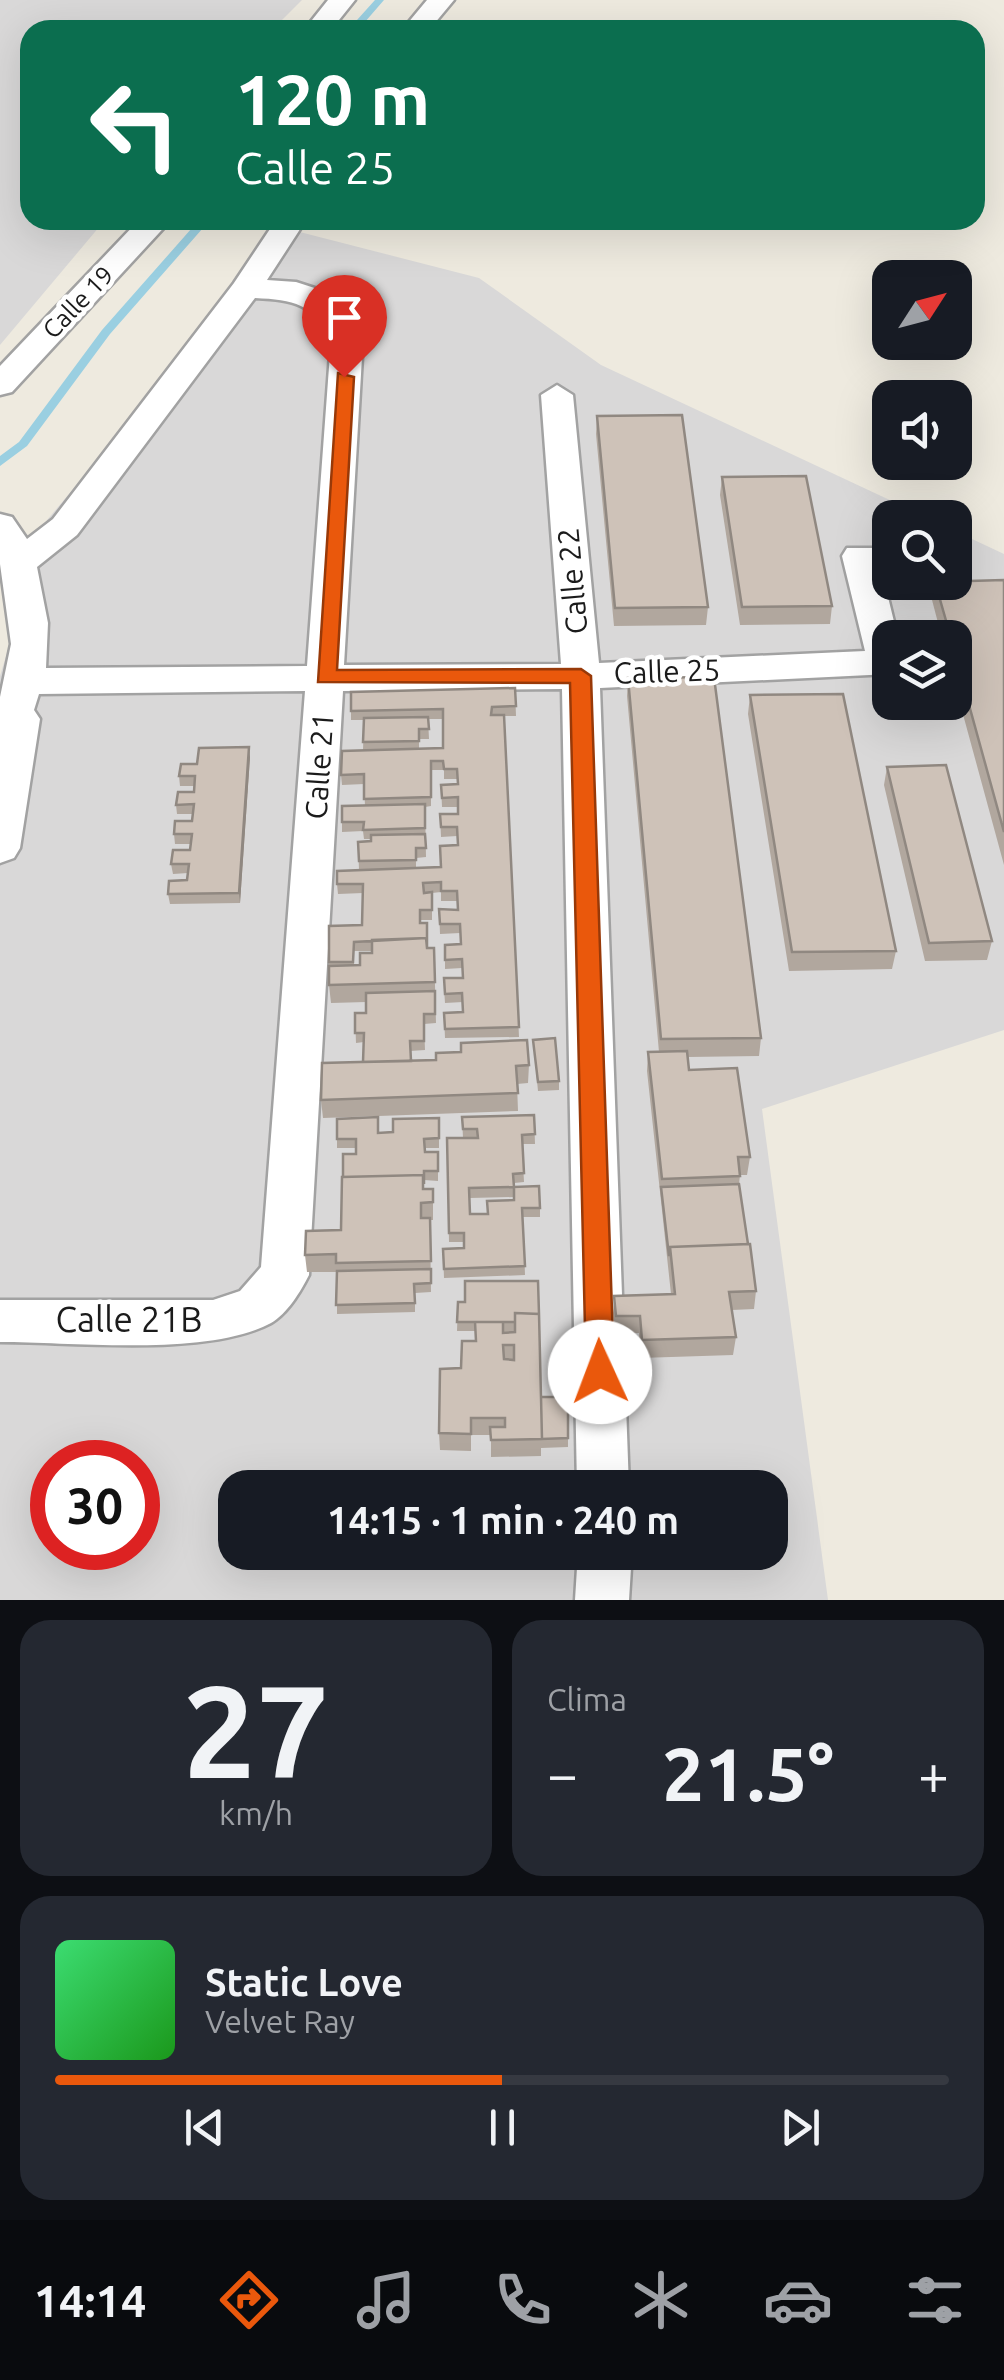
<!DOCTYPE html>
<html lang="es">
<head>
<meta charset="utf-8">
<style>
  :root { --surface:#171b24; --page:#242831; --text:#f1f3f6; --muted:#9ea1a6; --line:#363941; --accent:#ea580c }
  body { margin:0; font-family:Ubuntu,sans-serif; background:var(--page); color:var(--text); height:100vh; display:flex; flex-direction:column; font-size:38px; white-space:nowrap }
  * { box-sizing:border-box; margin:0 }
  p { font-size:32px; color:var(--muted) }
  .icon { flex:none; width:55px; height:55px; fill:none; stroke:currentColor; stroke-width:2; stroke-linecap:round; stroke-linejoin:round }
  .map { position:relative; height:1600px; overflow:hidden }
  .drawer { display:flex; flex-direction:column; gap:20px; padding:20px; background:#0d0f14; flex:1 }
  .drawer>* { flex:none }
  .top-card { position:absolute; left:20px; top:20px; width:965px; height:210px; border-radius:30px; box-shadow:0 10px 40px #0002; background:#0b6e4f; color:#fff; overflow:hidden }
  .needle { width:65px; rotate:54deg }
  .buttons { position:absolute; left:872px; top:260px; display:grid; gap:20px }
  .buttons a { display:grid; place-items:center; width:100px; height:100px; border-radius:20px; background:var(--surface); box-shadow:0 10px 40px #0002; font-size:50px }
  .speed { position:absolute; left:30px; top:1440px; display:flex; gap:20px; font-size:50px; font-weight:700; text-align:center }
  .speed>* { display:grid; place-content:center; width:130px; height:130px; border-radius:50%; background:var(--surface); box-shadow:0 10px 40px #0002; line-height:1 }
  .speed .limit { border:15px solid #d22; background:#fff; color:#111 }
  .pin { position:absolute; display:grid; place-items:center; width:85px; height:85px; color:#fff; margin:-102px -42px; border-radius:50% 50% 50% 0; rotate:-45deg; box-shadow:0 0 10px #0007 }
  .pin .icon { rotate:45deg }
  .me { position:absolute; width:110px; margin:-55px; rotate:358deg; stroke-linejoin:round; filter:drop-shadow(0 0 8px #0008) }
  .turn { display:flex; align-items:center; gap:35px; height:210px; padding:0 50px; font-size:45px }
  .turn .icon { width:130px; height:130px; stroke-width:2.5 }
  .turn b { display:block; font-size:70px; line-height:85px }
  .big { font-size:75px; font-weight:600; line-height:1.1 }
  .drawer .card { flex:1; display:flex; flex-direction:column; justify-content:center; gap:15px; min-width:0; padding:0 35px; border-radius:30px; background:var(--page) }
  .drawer .dial { align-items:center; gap:0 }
  .dial b { font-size:130px; line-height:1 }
  .song { display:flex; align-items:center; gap:30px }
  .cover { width:120px; height:120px; border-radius:15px; background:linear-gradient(135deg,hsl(140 70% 55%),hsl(120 70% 35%)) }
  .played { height:10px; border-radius:5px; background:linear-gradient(90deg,var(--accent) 50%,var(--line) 50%) }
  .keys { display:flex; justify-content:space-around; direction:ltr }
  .heat { display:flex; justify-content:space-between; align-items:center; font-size:55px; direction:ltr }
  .drawer .tiles { flex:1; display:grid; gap:20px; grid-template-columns:1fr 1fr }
  .card:last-child { grid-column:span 2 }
  .trip { position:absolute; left:218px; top:1470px; width:570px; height:100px; border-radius:30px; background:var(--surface); box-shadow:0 10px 40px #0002; font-weight:600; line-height:100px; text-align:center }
  .tabs { display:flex; height:160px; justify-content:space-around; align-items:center; background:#090b0e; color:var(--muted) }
  .tabs .icon { width:70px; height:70px }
  .tabs .current { color:var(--accent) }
  .tabs b { font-size:45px; color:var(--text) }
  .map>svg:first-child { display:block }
  .residential { fill:#d9d8d8; fill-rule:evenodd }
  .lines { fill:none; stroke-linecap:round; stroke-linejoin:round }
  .stream { fill:#9acfe1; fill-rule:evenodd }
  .street-casing { stroke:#a2a2a2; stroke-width:5 }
  .street { fill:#fff; fill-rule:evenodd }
  .wall { fill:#b1a79e; fill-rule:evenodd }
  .shaded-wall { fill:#908881 }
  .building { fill:#cec2b8; stroke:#908881; stroke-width:2.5; fill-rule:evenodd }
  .route { fill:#ea580c; stroke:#983908; stroke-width:2.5 }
  .labels { text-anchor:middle; stroke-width:9; stroke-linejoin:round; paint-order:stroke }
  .far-street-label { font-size:25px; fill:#1b1b1b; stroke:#fff }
  .street-label { font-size:30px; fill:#1b1b1b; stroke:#fff }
  .near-street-label { font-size:35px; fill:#1b1b1b; stroke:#fff }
</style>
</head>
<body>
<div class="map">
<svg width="1004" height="1600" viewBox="0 0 1004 1600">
  <rect width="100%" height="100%" fill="#eeeadf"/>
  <!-- residential -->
  <path class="residential" d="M0,0h302l-30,30h-242v190h75l-105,125z
    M292,230l187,48 122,87 325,152 -36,1v64h65v-51l49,23v476l-242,79 66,491h-828v-924l47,-156zM890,638h65v64h-65zM52,1462h86v86h-86zM235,1488h535v64h-535z"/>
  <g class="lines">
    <!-- stream -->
    <path class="stream" d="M375,0h9l-26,30h-10z
      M199,220h11l-100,114 -83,112 -27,20v-10l19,-14 83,-112z"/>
    <!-- street casing -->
    <g class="street-casing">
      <path id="street" d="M328,0h27l-24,30h-27z
        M427,0h27l-25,30h-27z
        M139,220h32l-159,172 -12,3v-29z
        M276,220h30l-39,60 29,2 34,11 33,47 -19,325 217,-1 -20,-269 16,-10 16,10 26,268 266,-12 -23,-95 5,-8h26l5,8 20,82h-8v36l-290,14 29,800h-52l-15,-799 -219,2 -34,584c-8,16 -22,39 -38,48 -64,34 -197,19 -271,19v-42h213l27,-9 21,-24 44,-576 -266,3 -5,16 6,9 -20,129 -6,10 -14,5v-166l11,-53 -11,-80v-50l12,3 15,22 26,-20 181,-236zM255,298c39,2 58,5 76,42l-24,326 -261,2 2,-45 -11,-56 40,-32z
        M578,1552h54l-3,48h-54z"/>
    </g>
    <!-- street -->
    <use href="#street" class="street"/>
  </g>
  <!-- wall -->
  <path class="wall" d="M597,416l111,191 -2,18 -92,1 -18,-192z
    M722,477l110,129 -2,18 -90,1 -20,-130z
    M1004,580v285l-49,-180v-47h-13l-10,-38 3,-18z
    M628,678l133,360 -2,18 -71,1 1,13 61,87 -3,18h-7l-1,9 17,107 -2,18 -22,1 4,27 -3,18 -93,3 -1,-25 -24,1 -2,-21 1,-17 57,-2 -24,-223 1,-19h11l-32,-356z
    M515,688l1,28h-12l15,321 -74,1 -1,-25 19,-1v-10l-18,1 -1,-15 19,-10 -1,-10 -17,1v-24l16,-1 -1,-11 -20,1 -1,-25 18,1v-9h-16v-9l-9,1v27h-12v3l7,25h7l2,75 -12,1 1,26 -15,1 1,10 118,4 -1,18 -11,1 1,27 -195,7 -2,-18 42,-38 1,-20 -8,1 -1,-30h11v-11l-35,1 -2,-18v-59l33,-1 1,-32 -25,1 -1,-10 22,-14 -1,-28 13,-1v-2h-7l-1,-8 -21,1v-10l23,-16 -1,-22 -22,1 -1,-10 22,-25 1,-30h-13v-28zM428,719h15v29l-24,1v-10h10zM431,770h13v9h14v5l-17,1 1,22h16v7h-18l1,23 16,-1 1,9 -17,22 -25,1v-10l10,-1 -1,-50 6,-1zM354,951h18v2l-12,12 -6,1z
    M750,695l146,256 -4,18 -103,2 -41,-257z
    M250,757l-10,146 -70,1 -2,-10 19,-14 1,-7 -15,1 -2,-10 19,-14 1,-6h-16l-1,-10 18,-13 1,-7h-16l-1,-9 18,-13 1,-6h-15l-1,-10 18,-12z
    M887,767l105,174 -5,19 -62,1 -41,-176z
    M533,1040l26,41v9l-21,1z
    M534,1115l1,29h-13l2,38 -10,1v4l26,21v9h-17l2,58 -81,3 -1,-29 21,-1v-6h-15l-2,-104h16l-1,-21zM514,1197v3l-26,14h-18v-16z
    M439,1118v30h-14v4h13v29l-14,-1v9h9v31h-3l1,72 -16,1v19l-78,2v-42h-30l-2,-17 36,-25 15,-82h-19v-9l41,-6 15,-1z
    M538,1281l3,116h27v50l-27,1v8l-50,1v-22h-20v16l-31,-1 -1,-17 22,-65 15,-27v-10h-19l1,-29h7z"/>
  <!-- shaded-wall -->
  <path class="shaded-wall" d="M249,747l1,10 -10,146 -1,-10z"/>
  <!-- building -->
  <path class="building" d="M682,415l26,192 -93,1 -18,-192z
    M806,476l26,130 -90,1 -20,-130z
    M1004,580v252l-49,-178v-16h-4l-16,-56z
    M714,677l47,361 -100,1 -33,-361z
    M515,688l1,18 -24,1 -1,8h13l15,312 -74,2 -1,-16 19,-1 -1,-19 -17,1 -1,-16h19l-1,-19 -17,1v-15l16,-1 -1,-20h-20l-1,-15 19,1 -1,-19h-16v-9l-18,1 1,10 8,-1v18h-12v13h7v24l-1,-9 -72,4 -1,20h-24v-36l33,-1 1,-41h-26v-13l104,-4 -1,-21 18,-1 -1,-18h-16l-1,-13h18v-17l-16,1 -1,-13 17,-1 -1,-15h-13l-1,-8h-12v36l-67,2v-25l-23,1 1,-24 101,-3v-39l-92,2v-19z
    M843,694l53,257 -104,1 -42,-257z
    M428,717l1,12h-10v12l-56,1 1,-24z
    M249,747l-10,146 -71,1 1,-13 18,-1 2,-16h-18l2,-14h17l2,-16h-18l1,-13h17l2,-17 -18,1 2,-13h16l1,-16h-16l2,-12h16l2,-16z
    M946,765l46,176 -63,2 -42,-176z
    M425,804v24l-62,2 1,-8h-22v-16z
    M425,834l1,14h-10v12l-57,1 -1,-19 13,-1v-6z
    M426,938l1,10h7l1,34 -106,3v-19l31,-1v-12h12v-13z
    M435,991v23h-11v27h-14l1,20 -48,1 1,-29h-9v-20h11v-20z
    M555,1038l4,43 -21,1 -5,-42z
    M527,1040l2,25 -13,1 2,27 -197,7 1,-37 114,-3v-7l25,-1v-9z
    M687,1051l2,19 48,-2 13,89h-12l2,19 -78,3 -14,-127z
    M534,1115l1,19 -13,1 2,38 -11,1 1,13 25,-1 1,22h-18l3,58 -81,3 -1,-20 21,-1v-15h-15l-2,-95h31l-1,-9h-14l-1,-12zM514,1187v13l-27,1 1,13h-18l-1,-26z
    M378,1117v16l15,-1v-13l46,-1v20l-15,1 1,13h13v19h-14v13l-1,-9 -80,2v-23h13v-15h-19v-20z
    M423,1175v14h10v13l-12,1v15h9l1,43 -95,2v-9l-31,1 1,-24 35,-1 1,-53z
    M739,1184l9,60 -78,3 -1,9 -8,-69z
    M750,1244l6,47 -27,1 7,45 -94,3 -2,-24h-24l-2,-20 61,-2 -5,-47z
    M431,1269v14l-17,1 1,19 -79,2 1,-34z
    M465,1281h73l1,33 -24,-1v9h-58l1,-20h7z
    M515,1313l24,1 3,125 -51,1 -1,-13h15v-9h-34v16l-32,-1 1,-64 21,-1 1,-27h14l-1,-19h28v11l12,-1zM503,1345h11v15l-10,-1z
    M541,1397h27v41l-26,1z"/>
  <!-- route -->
  <path class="route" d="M338,373l16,4 -17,293 244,-1 10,7 23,696 -4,8 -10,4 -10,-4 -4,-8 -16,-689 -252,-1z"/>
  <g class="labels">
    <!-- far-street labels -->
    <g class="far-street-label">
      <text transform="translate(78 302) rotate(-46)" y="9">Calle 19</text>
    </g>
    <!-- street labels -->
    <g class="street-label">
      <text transform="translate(573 581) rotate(-95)" y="10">Calle 22</text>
      <text transform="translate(667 672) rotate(-2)" y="10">Calle 25</text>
      <text transform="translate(320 766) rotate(-86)" y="10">Calle 21</text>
    </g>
    <!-- near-street labels -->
    <g class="near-street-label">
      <text x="129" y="1332">Calle 21B</text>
    </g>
  </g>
</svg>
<div class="buttons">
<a><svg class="needle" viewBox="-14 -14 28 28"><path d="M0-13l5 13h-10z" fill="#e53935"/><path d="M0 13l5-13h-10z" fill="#9ea1a6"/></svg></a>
<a><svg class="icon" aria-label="sound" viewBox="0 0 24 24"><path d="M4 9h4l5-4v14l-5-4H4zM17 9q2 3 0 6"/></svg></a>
<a><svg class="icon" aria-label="search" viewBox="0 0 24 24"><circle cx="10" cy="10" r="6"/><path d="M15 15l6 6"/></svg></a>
<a><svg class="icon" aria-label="layers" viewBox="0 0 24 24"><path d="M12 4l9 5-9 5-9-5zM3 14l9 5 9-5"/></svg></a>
</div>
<div class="speed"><div class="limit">30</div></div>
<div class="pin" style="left:344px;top:377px;background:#d93025"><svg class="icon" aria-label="arrive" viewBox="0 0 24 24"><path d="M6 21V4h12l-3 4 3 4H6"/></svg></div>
<svg class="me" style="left:600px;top:1372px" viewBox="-20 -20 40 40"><circle r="19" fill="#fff"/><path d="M0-13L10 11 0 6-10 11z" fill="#ea580c"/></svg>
<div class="trip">14:15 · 1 min · 240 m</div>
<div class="top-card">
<div class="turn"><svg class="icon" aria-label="left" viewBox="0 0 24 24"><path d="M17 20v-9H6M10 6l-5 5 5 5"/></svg><div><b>120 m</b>Calle 25</div></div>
</div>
</div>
<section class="drawer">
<div class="tiles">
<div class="card dial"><b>27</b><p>km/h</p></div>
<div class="card"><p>Clima</p>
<div class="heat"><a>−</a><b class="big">21.5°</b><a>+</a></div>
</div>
<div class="card">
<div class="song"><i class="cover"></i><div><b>Static Love</b><p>Velvet Ray</p></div></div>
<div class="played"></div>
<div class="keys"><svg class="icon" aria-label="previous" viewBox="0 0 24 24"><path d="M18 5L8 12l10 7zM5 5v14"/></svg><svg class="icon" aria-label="pause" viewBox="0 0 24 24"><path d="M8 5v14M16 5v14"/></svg><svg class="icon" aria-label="next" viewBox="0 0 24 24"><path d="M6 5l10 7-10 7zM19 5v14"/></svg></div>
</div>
</div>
</section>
<nav class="tabs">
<b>14:14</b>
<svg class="icon current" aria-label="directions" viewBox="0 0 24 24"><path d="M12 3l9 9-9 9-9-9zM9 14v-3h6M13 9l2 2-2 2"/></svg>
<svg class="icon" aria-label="music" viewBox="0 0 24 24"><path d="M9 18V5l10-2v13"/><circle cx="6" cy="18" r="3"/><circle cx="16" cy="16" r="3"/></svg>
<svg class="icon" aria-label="phone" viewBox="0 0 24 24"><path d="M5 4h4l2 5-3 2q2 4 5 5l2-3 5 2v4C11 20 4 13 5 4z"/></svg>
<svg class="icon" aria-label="climate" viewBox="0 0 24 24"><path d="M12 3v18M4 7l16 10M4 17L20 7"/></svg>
<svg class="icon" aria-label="car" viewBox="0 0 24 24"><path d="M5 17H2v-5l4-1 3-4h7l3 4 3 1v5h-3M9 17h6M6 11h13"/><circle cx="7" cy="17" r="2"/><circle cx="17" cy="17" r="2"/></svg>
<svg class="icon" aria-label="filters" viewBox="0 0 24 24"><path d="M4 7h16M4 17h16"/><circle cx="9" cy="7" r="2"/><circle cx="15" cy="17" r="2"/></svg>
</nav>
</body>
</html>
